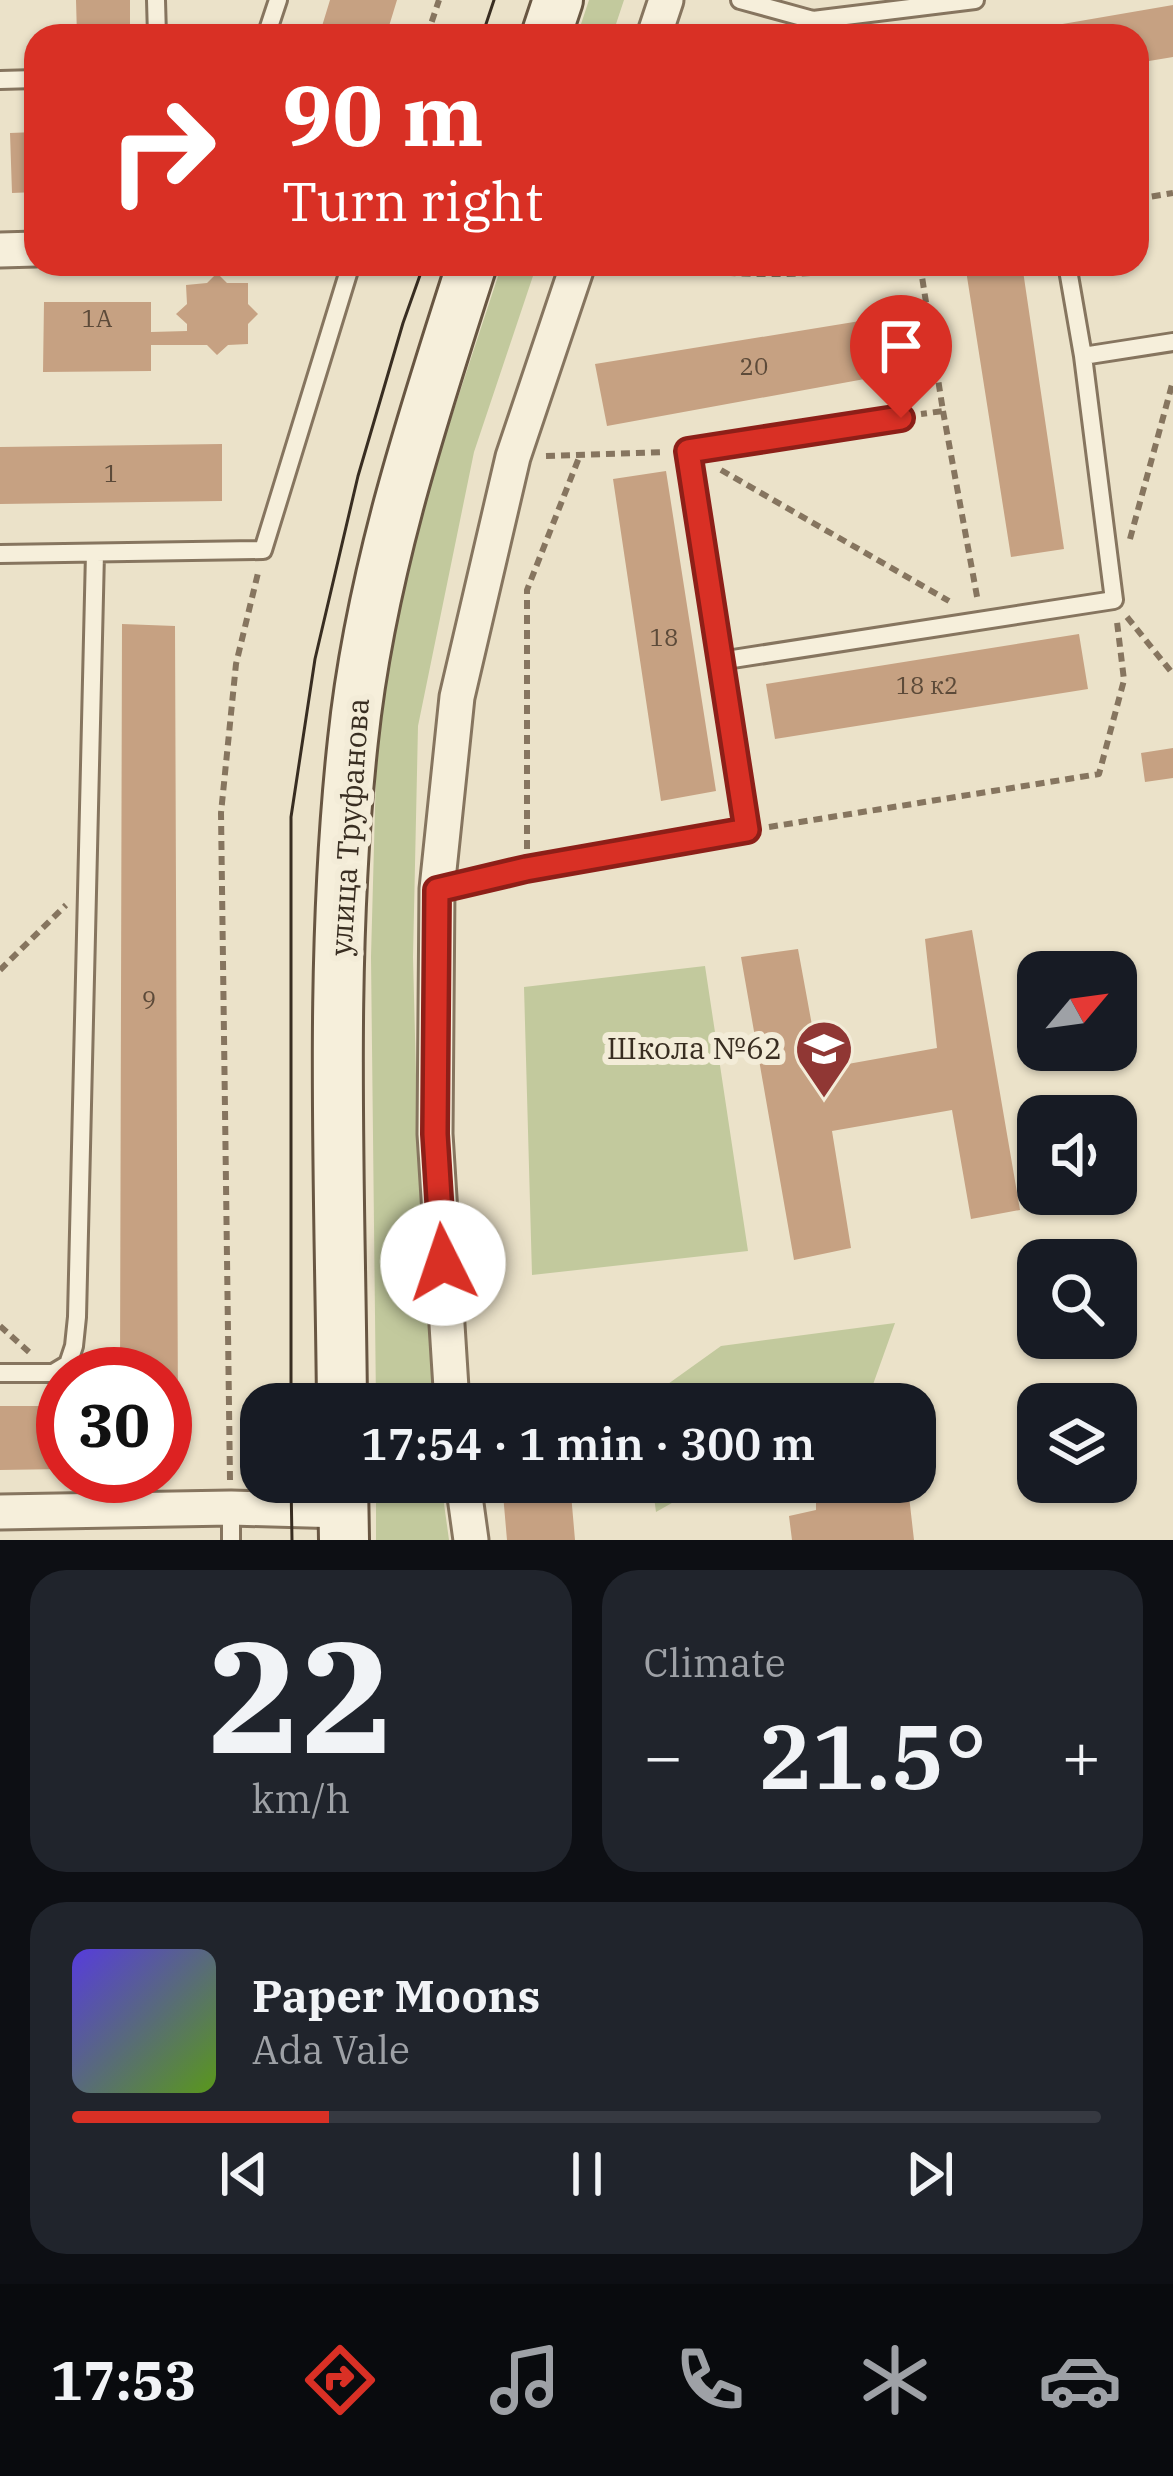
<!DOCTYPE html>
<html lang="en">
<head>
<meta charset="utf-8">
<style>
  :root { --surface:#171b24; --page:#20242c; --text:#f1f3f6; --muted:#9ea1a6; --line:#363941; --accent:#d93025 }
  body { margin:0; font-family:"IBM Plex Serif",serif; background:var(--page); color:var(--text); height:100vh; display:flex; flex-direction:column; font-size:45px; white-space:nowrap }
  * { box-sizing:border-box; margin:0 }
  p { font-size:39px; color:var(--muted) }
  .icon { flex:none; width:66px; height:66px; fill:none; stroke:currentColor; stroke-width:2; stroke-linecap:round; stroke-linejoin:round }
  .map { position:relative; height:1540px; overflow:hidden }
  .details { display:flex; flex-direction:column; gap:30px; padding:30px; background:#0d0f14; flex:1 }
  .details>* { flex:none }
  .top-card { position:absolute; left:24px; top:24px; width:1125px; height:252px; border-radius:36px; box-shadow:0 3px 9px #0004; background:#d93025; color:#fff; overflow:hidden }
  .needle { width:78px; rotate:61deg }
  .tools { position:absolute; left:1017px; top:951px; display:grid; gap:24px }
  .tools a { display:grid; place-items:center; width:120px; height:120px; border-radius:24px; background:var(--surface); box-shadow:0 3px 9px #0004; font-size:60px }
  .speed { position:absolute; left:36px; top:1347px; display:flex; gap:24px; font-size:60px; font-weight:700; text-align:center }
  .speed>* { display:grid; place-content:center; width:156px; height:156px; border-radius:50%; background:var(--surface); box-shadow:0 3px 9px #0004; line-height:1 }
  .speed .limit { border:18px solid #d22; background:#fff; color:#111 }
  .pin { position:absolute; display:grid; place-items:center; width:102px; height:102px; color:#fff; margin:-123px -51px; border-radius:50% 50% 50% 0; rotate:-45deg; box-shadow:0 0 12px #0007 }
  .pin .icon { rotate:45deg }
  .me { position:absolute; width:132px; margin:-66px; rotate:356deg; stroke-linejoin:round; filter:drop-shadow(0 0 9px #0008) }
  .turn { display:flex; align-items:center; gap:42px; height:252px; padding:0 60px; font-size:54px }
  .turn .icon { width:156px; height:156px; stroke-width:2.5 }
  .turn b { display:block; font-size:84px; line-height:102px }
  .big { font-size:90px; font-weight:600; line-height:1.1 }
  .details .tile { flex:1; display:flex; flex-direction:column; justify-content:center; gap:18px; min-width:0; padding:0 42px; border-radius:36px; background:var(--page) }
  .details .dial { align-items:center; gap:0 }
  .dial b { font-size:156px; line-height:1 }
  .song { display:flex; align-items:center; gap:36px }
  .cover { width:144px; height:144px; border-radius:18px; background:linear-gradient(135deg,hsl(250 70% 55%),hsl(90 70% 35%)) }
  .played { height:12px; border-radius:6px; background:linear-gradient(90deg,var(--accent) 25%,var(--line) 25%) }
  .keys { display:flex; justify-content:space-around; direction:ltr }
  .heat { display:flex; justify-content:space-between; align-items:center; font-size:66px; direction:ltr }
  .details .tiles { flex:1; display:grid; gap:30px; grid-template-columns:1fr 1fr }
  .tile:last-child { grid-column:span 2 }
  .trip { position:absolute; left:240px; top:1383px; width:696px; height:120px; border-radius:36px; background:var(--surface); box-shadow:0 3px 9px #0004; font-weight:600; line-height:120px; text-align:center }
  .menu { display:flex; height:192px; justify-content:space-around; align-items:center; background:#090b0e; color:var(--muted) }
  .menu .icon { width:84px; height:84px }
  .menu .selected { color:var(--accent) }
  .menu b { font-size:54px; color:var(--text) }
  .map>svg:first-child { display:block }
  .green { fill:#c2c99d }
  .building { fill:#c6a182 }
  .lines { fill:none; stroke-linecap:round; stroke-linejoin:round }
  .lane-casing { stroke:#86755f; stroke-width:22 }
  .street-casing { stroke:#86755f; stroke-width:39 }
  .secondary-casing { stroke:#685642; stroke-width:54 }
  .path { stroke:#86755f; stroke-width:6; stroke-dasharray:9 6; stroke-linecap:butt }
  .lane { stroke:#f6efdb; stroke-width:16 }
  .street { stroke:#f6efdb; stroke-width:33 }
  .secondary { stroke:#f6efdb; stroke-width:48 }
  .tram { stroke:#382d21; stroke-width:3 }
  .route-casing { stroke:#8d1f18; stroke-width:30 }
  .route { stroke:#d93025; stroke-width:21 }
  .labels { text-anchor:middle; stroke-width:12; stroke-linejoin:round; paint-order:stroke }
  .number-label { font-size:24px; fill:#5c4a39 }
  .street-label { font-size:30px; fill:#382d21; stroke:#f3ecd8 }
  .poi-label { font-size:30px; fill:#382d21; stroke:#f3ecd8; text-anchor:end }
</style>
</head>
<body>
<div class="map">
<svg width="1173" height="1540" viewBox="0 0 1173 1540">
  <rect width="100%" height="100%" fill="#ebe2c9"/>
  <!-- green -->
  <path class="green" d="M589,0h35l-12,36h-35z
    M502,264h35l-63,188 -56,274 -5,231 5,198 16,249h-58l-5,-447 7,-259 44,-191z
    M705,966l43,285 -216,24 -8,-288z
    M895,1323l-29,81h-226l81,-58z
    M376,1482h65l8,58h-73z
    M652,1482h63l-8,1 -51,29z"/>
  <!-- building -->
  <path class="building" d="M76,0h54v36h-53z
    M330,0h67l-11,36h-67z
    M1173,5v52l-36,6v-27h-132l-1,-2z
    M36,132v60l-24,1 -2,-60z
    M965,264h57l42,285 -53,8z
    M217,273l10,10h21v21l10,10 -10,10v20l-20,1 -11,10 -10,-10h-56v26l-108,1 1,-70h107v30l36,-1v-7l-11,-10 11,-10 -1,-19 21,-2z
    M903,314l11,56 -307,56 -12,-62z
    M222,444v57l-222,3v-57z
    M666,471l50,320 -55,10 -48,-322z
    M122,624l53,2 3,799h-13v-51h-45z
    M1079,634l9,55 -313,50 -9,-55z
    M1173,748v30l-28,4 -4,-29z
    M972,930l48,280 -49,9 -19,-109 -120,21 19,117 -57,12 -53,-303 57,-8 22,120 117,-21 -12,-109z
    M0,1406h63v63l-63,1z
    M502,1482h68l5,58h-68z
    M882,1492l2,10 25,-6 5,44h-122l-3,-24 27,-6v-9z"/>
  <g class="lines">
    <!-- lane casing -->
    <g class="lane-casing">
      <path id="lane" d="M156,0l1,36
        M740,0l73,20 162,-20
        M266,36l12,-36
        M0,80l36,-1
        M1067,264l16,92
        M0,554l263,-4 88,-286
        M720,661l394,-61 -31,-244 90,-14
        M437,889l90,-20 220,-38 -59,-380 213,-33
        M0,1373h53l15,-9 6,-18 3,-29 18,-764
        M231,1508v32"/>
    </g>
    <!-- street casing -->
    <g class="street-casing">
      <path id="street" d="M654,36l12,-36
        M0,250l36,-1
        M452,1404l-17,-270 2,-245 20,-192 56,-240 65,-193
        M463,1482l8,58
        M0,1512l231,-4 112,3"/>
    </g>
    <!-- secondary casing -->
    <g class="secondary-casing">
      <path id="secondary" d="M546,36l12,-36
        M342,1404c-2,-220 -13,-445 11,-664 17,-163 69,-321 119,-476
        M343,1482l1,58"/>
    </g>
    <!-- path -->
    <path class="path" d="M427,36l12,-36
      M1137,199l36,-6
      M622,264c84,8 173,18 256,0
      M920,264l23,147 -22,3
      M943,411l35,191
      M546,456l119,-4
      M721,470l228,131
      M1130,539l43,-158
      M1127,617l46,57
      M769,827l330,-53 25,-94 -7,-58
      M527,849v-259l53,-135
      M0,970l66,-65
      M0,1326l29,26
      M230,1480l-9,-667 15,-149 22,-91"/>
    <!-- lane -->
    <use href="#lane" class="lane"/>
    <!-- street -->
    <use href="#street" class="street"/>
    <!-- secondary -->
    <use href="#secondary" class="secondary"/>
    <!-- tram -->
    <path class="tram" d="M482,36l12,-36
      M291,1404v-587l24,-158 43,-183 45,-153 21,-59
      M291,1482l1,58"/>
  </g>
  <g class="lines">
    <!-- route casing -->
    <g class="route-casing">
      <path id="route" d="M443,1263l-8,-129 2,-244 89,-21 221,-39 -59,-379 213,-33"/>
    </g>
    <!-- route -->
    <use href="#route" class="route"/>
  </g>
  <!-- icons -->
  <defs>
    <g id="school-pin" transform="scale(3)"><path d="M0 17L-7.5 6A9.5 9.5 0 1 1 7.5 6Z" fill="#903734" stroke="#f3ecd8"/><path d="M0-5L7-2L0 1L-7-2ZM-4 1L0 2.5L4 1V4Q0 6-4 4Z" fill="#fff"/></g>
  </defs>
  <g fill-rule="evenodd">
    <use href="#school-pin" x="824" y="1049"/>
  </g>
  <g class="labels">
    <!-- number labels -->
    <g class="number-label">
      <text x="97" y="327">1А</text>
      <text x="754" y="375">20</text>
      <text x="111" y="482">1</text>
      <text x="664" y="646">18</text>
      <text x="927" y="694">18 к2</text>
      <text x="149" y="1008">9</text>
    </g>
    <!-- street labels -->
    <g class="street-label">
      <text transform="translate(350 827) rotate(-86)" y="10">улица Труфанова</text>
    </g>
    <!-- poi labels -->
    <g class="poi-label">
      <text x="782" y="1059">Школа №62</text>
    </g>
  </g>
</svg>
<div class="tools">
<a><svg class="needle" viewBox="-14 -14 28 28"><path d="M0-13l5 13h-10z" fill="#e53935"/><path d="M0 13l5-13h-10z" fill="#9ea1a6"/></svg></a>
<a><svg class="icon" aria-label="sound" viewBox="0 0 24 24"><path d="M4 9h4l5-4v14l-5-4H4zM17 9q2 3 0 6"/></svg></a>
<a><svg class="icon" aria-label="search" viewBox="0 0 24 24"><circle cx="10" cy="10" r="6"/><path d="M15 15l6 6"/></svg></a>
<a><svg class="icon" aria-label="layers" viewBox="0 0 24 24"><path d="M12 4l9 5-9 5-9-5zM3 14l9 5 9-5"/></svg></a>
</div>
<div class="speed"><div class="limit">30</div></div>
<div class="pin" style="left:901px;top:418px;background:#d93025"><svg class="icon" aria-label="arrive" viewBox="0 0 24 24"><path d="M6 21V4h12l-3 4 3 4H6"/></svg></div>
<svg class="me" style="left:443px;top:1263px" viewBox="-20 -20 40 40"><circle r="19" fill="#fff"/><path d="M0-13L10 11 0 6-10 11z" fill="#d93025"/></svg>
<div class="trip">17:54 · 1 min · 300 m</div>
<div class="top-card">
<div class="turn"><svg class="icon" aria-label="right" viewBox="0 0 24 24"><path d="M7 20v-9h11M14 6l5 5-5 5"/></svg><div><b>90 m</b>Turn right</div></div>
</div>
</div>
<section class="details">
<div class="tiles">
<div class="tile dial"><b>22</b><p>km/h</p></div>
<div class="tile"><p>Climate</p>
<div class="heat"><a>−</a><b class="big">21.5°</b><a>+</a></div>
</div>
<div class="tile">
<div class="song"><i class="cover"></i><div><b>Paper Moons</b><p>Ada Vale</p></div></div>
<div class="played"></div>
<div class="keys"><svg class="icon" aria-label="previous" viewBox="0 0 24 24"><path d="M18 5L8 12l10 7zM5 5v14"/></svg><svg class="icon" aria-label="pause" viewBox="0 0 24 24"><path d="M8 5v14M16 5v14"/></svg><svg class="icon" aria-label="next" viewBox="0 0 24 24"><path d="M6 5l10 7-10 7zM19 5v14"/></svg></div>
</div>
</div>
</section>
<nav class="menu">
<b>17:53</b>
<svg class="icon selected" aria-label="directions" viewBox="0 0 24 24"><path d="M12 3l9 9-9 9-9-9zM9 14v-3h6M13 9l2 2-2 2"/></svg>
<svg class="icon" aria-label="music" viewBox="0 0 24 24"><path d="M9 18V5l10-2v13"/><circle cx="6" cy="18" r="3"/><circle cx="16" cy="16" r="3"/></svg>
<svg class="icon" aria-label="phone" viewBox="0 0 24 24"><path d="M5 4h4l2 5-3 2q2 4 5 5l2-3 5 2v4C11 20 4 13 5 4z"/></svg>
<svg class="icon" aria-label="climate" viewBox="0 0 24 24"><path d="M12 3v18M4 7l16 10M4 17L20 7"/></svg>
<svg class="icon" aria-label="car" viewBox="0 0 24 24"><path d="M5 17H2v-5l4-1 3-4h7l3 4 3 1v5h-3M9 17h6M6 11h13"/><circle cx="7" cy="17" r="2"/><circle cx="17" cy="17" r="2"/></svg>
</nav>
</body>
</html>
